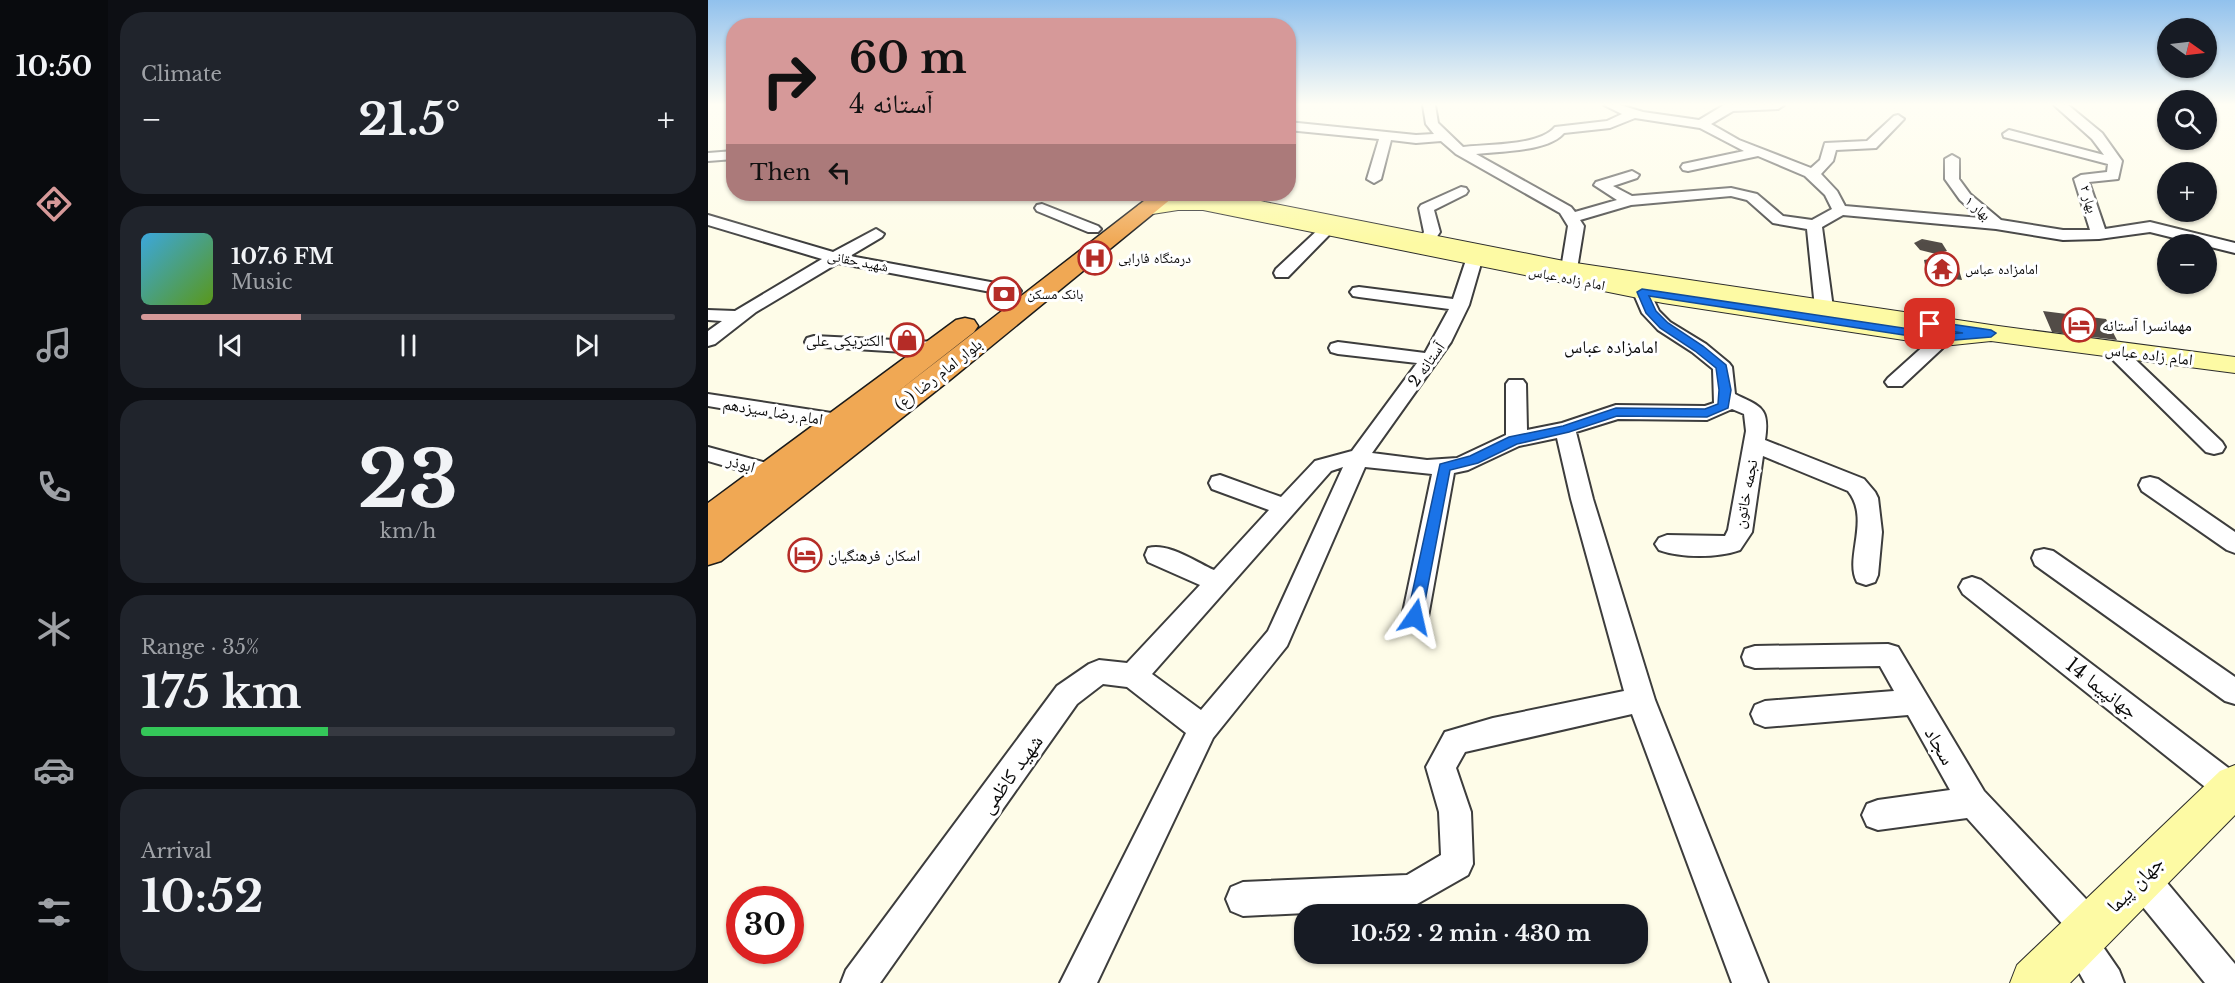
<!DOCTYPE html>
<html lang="en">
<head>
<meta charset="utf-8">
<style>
  :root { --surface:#171b24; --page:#20242c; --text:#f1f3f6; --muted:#9ea1a6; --line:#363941; --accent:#d69999 }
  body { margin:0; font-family:"Libre Baskerville","Noto Naskh Arabic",serif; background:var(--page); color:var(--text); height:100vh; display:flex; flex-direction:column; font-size:22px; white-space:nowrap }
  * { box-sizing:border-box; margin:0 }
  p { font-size:20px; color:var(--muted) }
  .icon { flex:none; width:33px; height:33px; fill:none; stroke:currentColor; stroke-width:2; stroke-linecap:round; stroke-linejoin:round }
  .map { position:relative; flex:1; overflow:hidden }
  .panel { display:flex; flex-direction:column; gap:12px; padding:12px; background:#0d0f14; width:600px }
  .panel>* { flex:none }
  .hud { position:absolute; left:18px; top:18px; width:570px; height:183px; border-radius:24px; box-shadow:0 2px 4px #0004; background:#d69999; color:#111; overflow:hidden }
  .needle { width:39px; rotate:104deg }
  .fabs { position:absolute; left:1449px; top:18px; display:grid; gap:12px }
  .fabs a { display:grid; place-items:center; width:60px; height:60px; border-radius:50%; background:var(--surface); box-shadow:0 2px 4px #0004; font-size:30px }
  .speed { position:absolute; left:18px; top:886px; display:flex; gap:12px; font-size:30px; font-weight:700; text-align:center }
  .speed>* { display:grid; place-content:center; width:78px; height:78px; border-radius:50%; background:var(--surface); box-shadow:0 2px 4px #0004; line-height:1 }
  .speed .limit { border:9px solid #d22; background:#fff; color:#111 }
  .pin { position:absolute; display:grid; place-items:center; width:51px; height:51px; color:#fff; margin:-26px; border-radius:12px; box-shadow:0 3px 9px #0006 }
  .me { position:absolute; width:66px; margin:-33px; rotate:11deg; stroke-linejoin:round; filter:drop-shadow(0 0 4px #0008) }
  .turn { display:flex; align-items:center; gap:21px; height:126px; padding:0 24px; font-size:27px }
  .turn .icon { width:78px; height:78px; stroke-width:2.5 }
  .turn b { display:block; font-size:42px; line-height:51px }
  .then { display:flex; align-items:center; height:57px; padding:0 24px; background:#0003; gap:12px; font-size:22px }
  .big { font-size:45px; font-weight:800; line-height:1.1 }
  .panel .card { flex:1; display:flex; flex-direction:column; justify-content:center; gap:9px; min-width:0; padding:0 21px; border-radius:24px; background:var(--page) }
  .panel .dial { align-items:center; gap:0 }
  .dial b { font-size:78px; line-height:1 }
  .song { display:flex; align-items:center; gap:18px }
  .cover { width:72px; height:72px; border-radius:9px; background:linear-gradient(135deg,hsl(200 70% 55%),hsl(90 70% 35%)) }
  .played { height:6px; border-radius:3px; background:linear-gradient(90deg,var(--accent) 30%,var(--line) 30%) }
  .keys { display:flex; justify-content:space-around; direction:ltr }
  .heat { display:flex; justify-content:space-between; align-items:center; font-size:33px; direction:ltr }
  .charge { height:9px; border-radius:4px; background:linear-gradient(90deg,#34c759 35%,var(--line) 0) }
  .trip { position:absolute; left:586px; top:904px; width:354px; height:60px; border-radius:24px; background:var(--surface); box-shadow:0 2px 4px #0004; font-weight:800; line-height:60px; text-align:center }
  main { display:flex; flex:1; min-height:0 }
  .menu { display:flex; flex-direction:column; width:108px; justify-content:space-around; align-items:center; background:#090b0e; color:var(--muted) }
  .menu .icon { width:42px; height:42px }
  .menu .on { color:var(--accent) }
  .menu b { font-size:27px; color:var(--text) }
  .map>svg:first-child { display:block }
  .building { fill:#524c47 }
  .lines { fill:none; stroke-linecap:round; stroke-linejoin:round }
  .street-casing { stroke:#3d3d3d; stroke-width:4 }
  .secondary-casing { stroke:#2c2c2c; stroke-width:2 }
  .highway-casing { stroke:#1b1b1b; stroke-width:3 }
  .street { fill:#fff; fill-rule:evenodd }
  .secondary { fill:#fdfaa4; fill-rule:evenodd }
  .highway { fill:#f0a854; fill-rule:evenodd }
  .route { fill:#1a73e8; stroke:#114b97; stroke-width:1.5 }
  .labels { text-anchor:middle; stroke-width:6; stroke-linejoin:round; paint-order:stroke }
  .far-street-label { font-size:14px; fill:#0a0a0a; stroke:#fff }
  .far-poi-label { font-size:14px; fill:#0a0a0a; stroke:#fff; text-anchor:start }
  .poi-label { font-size:16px; fill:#0a0a0a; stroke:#fff; text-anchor:start }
  .street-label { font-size:16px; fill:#0a0a0a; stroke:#fff }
  .neighbourhood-label { font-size:18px; fill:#0a0a0a; stroke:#fff }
  .near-street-label { font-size:20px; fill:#0a0a0a; stroke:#fff }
</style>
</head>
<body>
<main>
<nav class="menu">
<b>10:50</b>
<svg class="icon on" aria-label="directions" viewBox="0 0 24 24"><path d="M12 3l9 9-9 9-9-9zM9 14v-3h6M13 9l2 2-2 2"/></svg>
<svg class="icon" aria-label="music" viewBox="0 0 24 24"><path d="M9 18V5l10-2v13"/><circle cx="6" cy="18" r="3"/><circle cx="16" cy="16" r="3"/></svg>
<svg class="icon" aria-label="phone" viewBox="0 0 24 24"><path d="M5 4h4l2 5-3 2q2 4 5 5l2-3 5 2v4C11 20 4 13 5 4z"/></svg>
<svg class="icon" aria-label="climate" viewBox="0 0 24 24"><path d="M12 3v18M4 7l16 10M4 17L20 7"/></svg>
<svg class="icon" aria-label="car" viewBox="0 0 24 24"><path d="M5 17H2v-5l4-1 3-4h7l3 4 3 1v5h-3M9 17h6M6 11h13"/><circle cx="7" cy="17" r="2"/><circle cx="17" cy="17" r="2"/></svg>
<svg class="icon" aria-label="filters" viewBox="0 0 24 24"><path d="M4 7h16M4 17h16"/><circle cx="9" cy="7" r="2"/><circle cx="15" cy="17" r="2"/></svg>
</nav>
<section class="panel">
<div class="card"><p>Climate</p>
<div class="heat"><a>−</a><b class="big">21.5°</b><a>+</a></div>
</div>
<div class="card">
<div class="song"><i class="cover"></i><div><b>107.6 FM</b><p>Music</p></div></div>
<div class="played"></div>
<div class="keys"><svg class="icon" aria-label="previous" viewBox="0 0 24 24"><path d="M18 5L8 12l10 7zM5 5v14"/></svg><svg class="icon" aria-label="pause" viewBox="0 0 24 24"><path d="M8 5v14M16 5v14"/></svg><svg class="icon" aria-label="next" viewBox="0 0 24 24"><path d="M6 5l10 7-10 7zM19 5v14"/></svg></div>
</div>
<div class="card dial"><b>23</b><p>km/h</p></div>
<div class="card"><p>Range · 35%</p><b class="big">175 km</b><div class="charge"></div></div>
<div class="card"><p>Arrival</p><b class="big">10:52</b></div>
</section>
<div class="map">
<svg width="1527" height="983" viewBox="0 0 1527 983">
  <rect width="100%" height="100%" fill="#fefce8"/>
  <!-- building -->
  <path class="building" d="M1214,239l20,4 5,8 -11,3 -16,-4 -6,-7z
    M1236,256l13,7 5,17 -35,-4 -3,-16z
    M1335,311l63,8 11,21 -65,-8z"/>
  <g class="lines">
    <!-- street casing -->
    <g class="street-casing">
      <path id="street" d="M715,105h12l3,18 25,24c26,-3 76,-1 92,-20l52,-6 15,-7 -18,-9h16l23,7 56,8 25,-15h60l-6,4 -45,2 -22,13 28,16 72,28 9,-8 5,-17 42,-2 27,-25 4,-1 6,4 -28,29 -40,2 -3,11 -12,13 16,17 8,15 135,12 -20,-18 -15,-21v-20l7,-4 7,4v20l11,15 31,26 62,10h27l-16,-51 7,-4 26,-3 1,-8 -104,-27 -1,-3 6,-4 95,25 -12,-16 -38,-34h14l34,28 20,28 -4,18 -29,3 16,47 45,-7 85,21v10l-85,-21 -51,7 -36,1 -67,-11 -153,-14 -21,12 11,81 -3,4h-12l-3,-4 -8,-79 -34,-6 -26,-23 -16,-4 -100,9 -51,15 4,6 -7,43 -8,5 -8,-5 7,-43 -8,-13 -104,-59 -15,-13 -25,2 -25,-3 -10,39 -7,4 -7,-4 12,-40 -91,-9v-8l128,13 18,-1 -8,-10zM927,118l65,10 44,23 -61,13 -2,3 2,3 5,1 70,-15 47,20 20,19 7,14 -20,11 -29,-4 -26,-22 -26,-6 -99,8 -19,-10 24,-8 2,-3 -7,-4 -36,11 -2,3 23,15 -42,12 -4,-5 -95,-53c24,-3 72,-2 88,-21l46,-5z
        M26,151v8l-26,2v-8z
        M753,187l5,1 2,3 -2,3 -32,16 6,22 -8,12h-12l-2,-3 6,-9 -5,-24 2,-3z
        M334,204l56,22 3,3 -3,3h-10l-51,-21 -2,-3 2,-3z
        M0,215l125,37 43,-23 8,5 -2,3 -32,19 162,30 6,1 3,4 -3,4 -6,1 -174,-33 -82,49 -41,32 -7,2v-15l14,-10 -14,-1v-10l27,1 87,-52 -114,-34z
        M619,224l5,2 3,3 -3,3 -44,45h-12l-2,-4 2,-4 46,-43z
        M766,255l8,5 -13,45 -18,37 -79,111 55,7 30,-2 49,-23v-51l3,-4h14l3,4 1,46 35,-7 54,-18 89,1 9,-3 -1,-34 -21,-17 -34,-22 -16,-17 -9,-21 3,-4h12l11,23 11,11 36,22 23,19 3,4 3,27c26,13 35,13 30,46l99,39 11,13 3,6 4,34 -4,43 -3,7 -9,3 -9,-3c-13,-24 14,-63 -9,-91l-85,-35 -11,76 -12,18c-23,8 -58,8 -81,0l-4,-6 4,-6 8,-3 58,1 3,-6 18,-99 -2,-17 -12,-5 -25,11 -89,-1 -42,13 17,67 62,201 113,283h-36l-100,-269 -167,38 -9,16 15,44 2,52 -5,11 -58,33 -167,8 -12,-5 -5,-12 5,-12 12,-5 164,-7 34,-20 -2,-43 -13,-45 19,-35 48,-14 131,-27 -53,-192 -14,-61 -38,8 -51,24 -14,3 -26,144 -4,7 -9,4 -9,-4 -4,-7 30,-143 -67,-7 -78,179 -74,92 -116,245h-37l126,-250 -59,-46 -24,-3 -26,20 -197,279h-39l5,-13 211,-284 32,-22 10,-4 28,3 73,-78 -52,-23 -3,-7 3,-7c20,-6 48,14 66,22l55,-60 -57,-21 -3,-6 3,-6 8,-2 61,22 34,-36 37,-10 65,-88 -79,-9 -7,-2 -2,-4 2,-4 7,-2 87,11 24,-44 -90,-12 -6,-1 -3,-4 3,-4 6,-1 94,12 13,-39zM635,467l-75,164 -67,79 -49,-36 179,-203z
        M1235,332l6,2 3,4 -3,4 -47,44h-14l-3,-4 3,-4 49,-44z
        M106,336l122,6 7,2 2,4 -2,4 -7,2 -129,-8 -2,-4 2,-4z
        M1405,343l7,2 102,97 3,5 -3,5 -8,2 -8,-2 -100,-99 -2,-4 2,-4z
        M0,394l130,20 7,2 3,5 -3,5 -7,2 -130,-22z
        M0,447l73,20 3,5 -3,5 -8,3 -65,-19z
        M1442,477l8,2 77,53v21l-8,-3 -85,-59 -3,-6 3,-6z
        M1336,549l9,2 182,126v27l-10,-3 -190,-136 -3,-7 3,-7z
        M1264,577l9,3 254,193v34l-11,-5 -261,-208 -4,-7 4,-7z
        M1180,644l10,3 86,144 118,125 5,12 -5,12 -3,1 20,29 5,13h-39l-24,-43 5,-12 -99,-110 -89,12 -11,-4 -5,-11 5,-11 11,-4 72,-10 -42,-75 -143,12 -10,-4 -4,-9 4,-9 10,-4 129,-10 -14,-25 -125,2 -10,-3 -3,-8 3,-8 10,-3z
        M1433,862l12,4 82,98v19h-30l-76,-93 -4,-12 4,-12z"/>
    </g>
    <!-- secondary casing -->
    <g class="secondary-casing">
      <path id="secondary" d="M493,194h31l33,8 304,60 422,63 244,32v16l-244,-32 -48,5 -280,-43 -460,-93h-25l-32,5 -7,-2 -3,-4 3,-4c21,-6 43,-8 65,-7z
        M1527,765v50l-165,168h-60l7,-18 203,-194z"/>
    </g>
    <!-- highway casing -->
    <g class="highway-casing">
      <path id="highway" d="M445,194h24l-226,185 -230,182 -13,4v-62l248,-183 9,-2 9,2 4,6 -4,6 -87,68z"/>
    </g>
    <!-- street -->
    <use href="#street" class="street"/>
    <!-- secondary -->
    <use href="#secondary" class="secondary"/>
    <!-- highway -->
    <use href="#highway" class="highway"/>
  </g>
  <!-- sky -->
  <linearGradient id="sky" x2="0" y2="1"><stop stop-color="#91c1ed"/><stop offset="0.43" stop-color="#fffef5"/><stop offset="1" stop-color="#fffef5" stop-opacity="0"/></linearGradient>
  <rect width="1527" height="243" fill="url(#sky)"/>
  <!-- route -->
  <path class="route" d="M934,289l301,45 20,-1 -33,-5 -5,-4 5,-3 61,9 5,3 -5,4 -48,4 -294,-45 7,15 12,12 35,23 23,19 5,25 -3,18 -21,9 -90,-1 -48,16 -52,12 -39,19 -28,7 -28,147 -2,4 -5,2 -6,-2 -2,-4 33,-153 30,-8 39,-19 54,-11 53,-18 89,1 13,-5 1,-14 -3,-22 -21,-17 -35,-23 -14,-15 -9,-21z"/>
  <!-- icons -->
  <defs>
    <g id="hospital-ring" transform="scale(1.725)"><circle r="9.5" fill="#fff" stroke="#b52c27" stroke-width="1.5"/><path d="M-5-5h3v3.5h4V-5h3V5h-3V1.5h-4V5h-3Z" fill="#b52c27"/></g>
    <g id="temple-ring" transform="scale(1.725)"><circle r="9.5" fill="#fff" stroke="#b52c27" stroke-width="1.5"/><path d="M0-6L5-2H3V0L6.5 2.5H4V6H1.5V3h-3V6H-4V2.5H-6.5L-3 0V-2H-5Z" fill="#b52c27"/></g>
    <g id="bank-ring" transform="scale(1.725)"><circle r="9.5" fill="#fff" stroke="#b52c27" stroke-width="1.5"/><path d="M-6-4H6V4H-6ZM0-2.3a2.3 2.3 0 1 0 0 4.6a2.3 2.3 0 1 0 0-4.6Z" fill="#b52c27"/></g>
    <g id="hotel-ring" transform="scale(1.725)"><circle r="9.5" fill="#fff" stroke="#b52c27" stroke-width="1.5"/><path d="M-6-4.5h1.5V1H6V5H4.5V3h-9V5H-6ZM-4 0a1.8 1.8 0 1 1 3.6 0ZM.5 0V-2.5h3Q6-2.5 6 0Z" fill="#b52c27"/></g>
    <g id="shop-ring" transform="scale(1.725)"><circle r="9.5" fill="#fff" stroke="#b52c27" stroke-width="1.5"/><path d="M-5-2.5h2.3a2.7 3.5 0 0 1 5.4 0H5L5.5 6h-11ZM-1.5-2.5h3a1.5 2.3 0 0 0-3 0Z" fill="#b52c27"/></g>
  </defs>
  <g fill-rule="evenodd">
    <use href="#hospital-ring" x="387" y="258"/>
    <use href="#temple-ring" x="1234" y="269"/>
    <use href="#bank-ring" x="296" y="294"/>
    <use href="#hotel-ring" x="1371" y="325"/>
    <use href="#shop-ring" x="199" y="340"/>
    <use href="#hotel-ring" x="97" y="555"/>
  </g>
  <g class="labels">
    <!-- far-street labels -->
    <g class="far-street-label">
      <text transform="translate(1381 199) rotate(74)" y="5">بهار ۲</text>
      <text transform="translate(1270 208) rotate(42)" y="5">بهار ۱</text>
      <text transform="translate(150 261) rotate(11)" y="5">شهید حقانی</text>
      <text transform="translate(859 278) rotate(11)" y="5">امام زاده عباس</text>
    </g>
    <!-- far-poi labels -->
    <g class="far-poi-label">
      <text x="410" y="263">درمنگاه فارابی</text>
      <text x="1257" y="274">امامزاده عباس</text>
      <text x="319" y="299">بانک مسکن</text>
    </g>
    <!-- poi labels -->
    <g class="poi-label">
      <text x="1394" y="331">مهمانسرا آستانه</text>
      <text x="176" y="346" text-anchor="end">الکتریکی علی</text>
      <text x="120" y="561">اسکان فرهنگیان</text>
    </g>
    <!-- street labels -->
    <g class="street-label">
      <text transform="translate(1441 354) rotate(7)" y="6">امام زاده عباس</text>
      <text transform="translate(718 364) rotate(-55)" y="6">آستانه 2</text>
      <text transform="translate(230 374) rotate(-38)" y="6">بلوار امام رضا (ع)</text>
      <text transform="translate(65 411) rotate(9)" y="6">امام رضا سیزدهم</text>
      <text transform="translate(33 463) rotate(16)" y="6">ابوذر</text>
      <text transform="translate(1037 494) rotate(-79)" y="6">نجمه خاتون</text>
    </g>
    <!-- neighbourhood labels -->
    <g class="neighbourhood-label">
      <text x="903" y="353">امامزاده عباس</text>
    </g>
    <!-- near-street labels -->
    <g class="near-street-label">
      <text transform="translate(1394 688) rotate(38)" y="7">جهانپیما 14</text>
      <text transform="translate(1232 746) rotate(60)" y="7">سجاد</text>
      <text transform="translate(303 774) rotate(-54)" y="7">شهید کاظمی</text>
      <text transform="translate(1427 884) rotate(-45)" y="7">جهان پیما</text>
    </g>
  </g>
</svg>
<div class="fabs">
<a><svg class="needle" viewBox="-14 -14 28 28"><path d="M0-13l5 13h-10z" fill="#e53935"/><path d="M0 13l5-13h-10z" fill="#9ea1a6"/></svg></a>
<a><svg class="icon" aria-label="search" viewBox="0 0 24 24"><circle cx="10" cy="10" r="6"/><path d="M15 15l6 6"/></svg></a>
<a>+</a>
<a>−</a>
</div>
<div class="speed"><div class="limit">30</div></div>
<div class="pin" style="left:1222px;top:324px;background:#d93025"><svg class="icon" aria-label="arrive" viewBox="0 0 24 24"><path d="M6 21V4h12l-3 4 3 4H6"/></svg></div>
<svg class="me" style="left:707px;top:617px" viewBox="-20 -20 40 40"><path d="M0-17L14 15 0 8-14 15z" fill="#1a73e8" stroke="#fff" stroke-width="4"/></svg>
<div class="trip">10:52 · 2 min · 430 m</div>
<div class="hud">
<div class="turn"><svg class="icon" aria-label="right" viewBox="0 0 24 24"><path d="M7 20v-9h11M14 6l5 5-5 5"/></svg><div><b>60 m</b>آستانه 4</div></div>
<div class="then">Then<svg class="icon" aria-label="left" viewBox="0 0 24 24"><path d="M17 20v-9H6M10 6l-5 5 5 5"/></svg></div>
</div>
</div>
</main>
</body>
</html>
